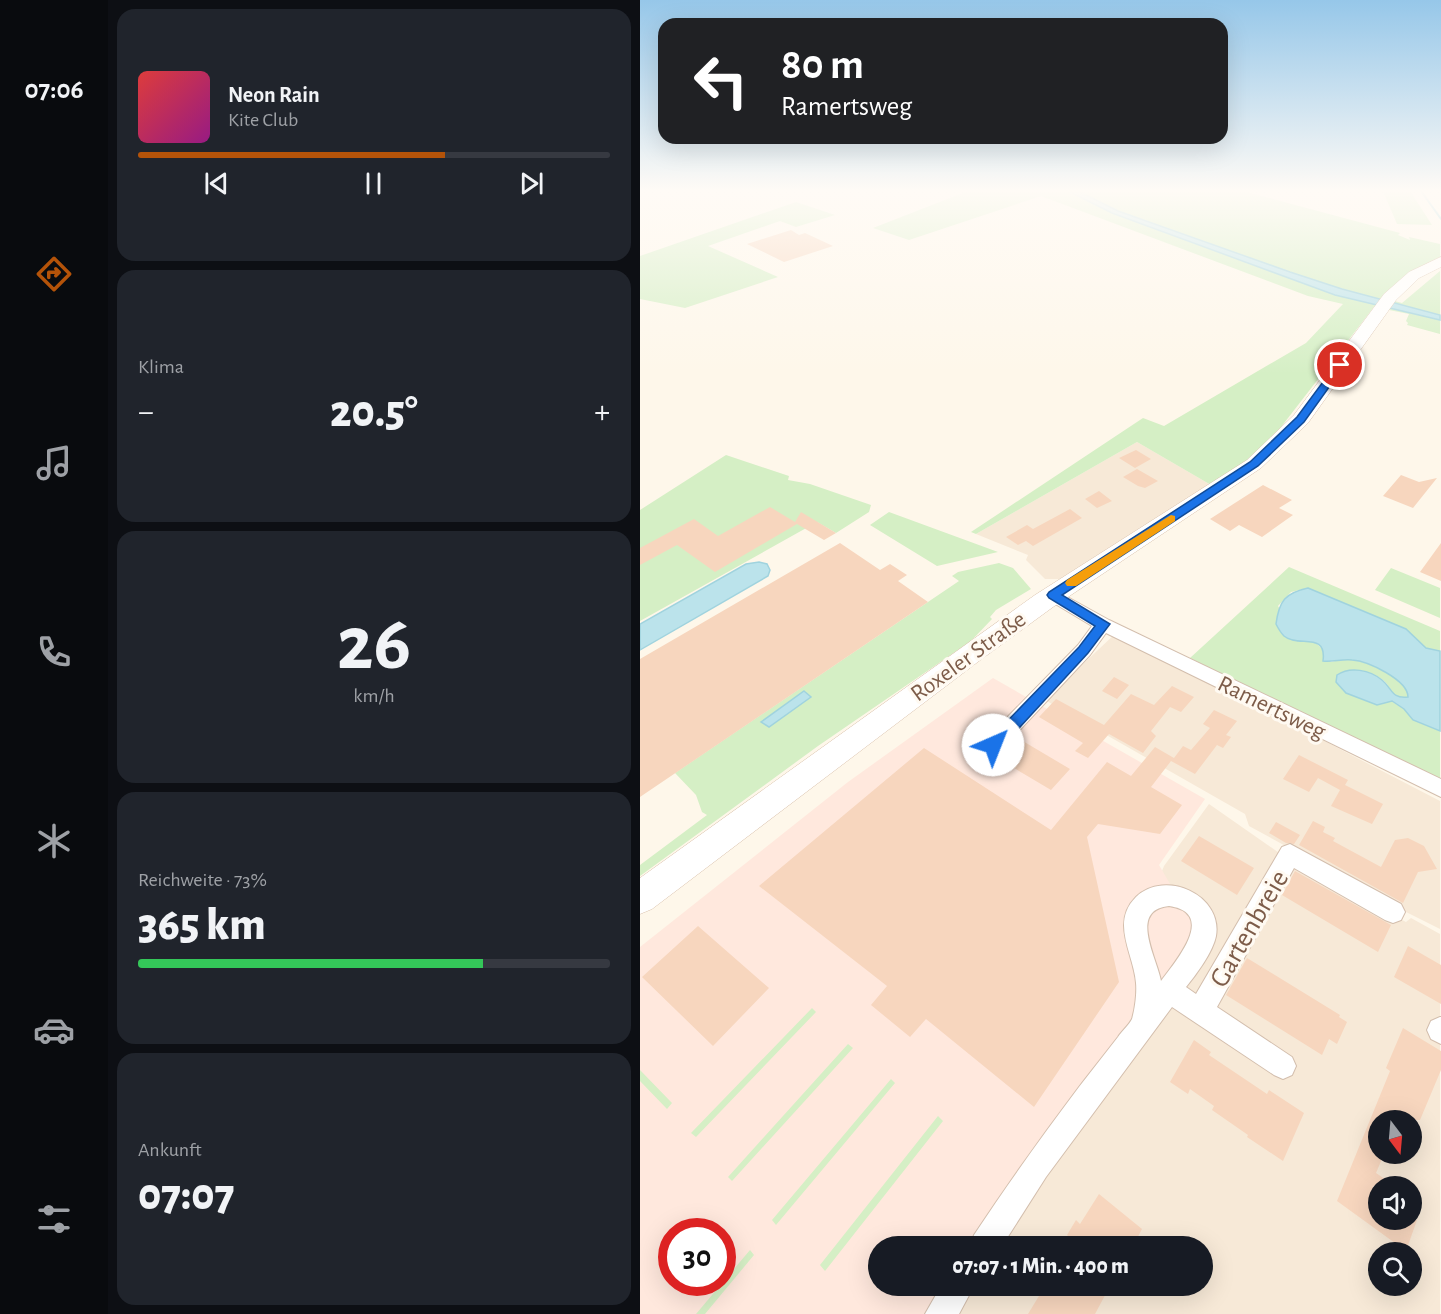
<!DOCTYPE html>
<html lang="de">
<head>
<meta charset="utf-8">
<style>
  :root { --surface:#171b24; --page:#20242c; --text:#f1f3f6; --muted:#9ea1a6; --line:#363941; --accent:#b45309 }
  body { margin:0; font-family:"Alegreya Sans",sans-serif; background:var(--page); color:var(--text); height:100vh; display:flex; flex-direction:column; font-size:22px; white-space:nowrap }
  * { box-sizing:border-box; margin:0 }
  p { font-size:20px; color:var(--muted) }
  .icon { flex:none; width:33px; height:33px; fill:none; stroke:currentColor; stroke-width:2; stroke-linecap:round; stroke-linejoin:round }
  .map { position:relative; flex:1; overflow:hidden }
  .side { display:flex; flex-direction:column; gap:9px; padding:9px; background:#0d0f14; width:532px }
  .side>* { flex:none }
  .banner { position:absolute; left:18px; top:18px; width:570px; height:126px; border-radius:18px; box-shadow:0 6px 24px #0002; background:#202124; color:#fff; overflow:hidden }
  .needle { width:39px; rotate:164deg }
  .fabs { position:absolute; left:728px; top:1110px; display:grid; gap:12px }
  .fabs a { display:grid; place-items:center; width:54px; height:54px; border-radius:50%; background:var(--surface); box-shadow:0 6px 24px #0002; font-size:30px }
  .speed { position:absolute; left:18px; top:1218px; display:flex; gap:12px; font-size:30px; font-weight:700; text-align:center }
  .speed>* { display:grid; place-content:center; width:78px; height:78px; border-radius:50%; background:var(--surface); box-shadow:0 6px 24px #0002; line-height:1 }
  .speed .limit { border:9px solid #d22; background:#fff; color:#111 }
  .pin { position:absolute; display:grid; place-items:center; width:51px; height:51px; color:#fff; margin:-26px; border:3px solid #fff; border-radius:50%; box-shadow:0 2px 6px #0007 }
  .me { position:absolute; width:66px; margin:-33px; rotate:44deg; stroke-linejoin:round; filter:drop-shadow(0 0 4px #0008) }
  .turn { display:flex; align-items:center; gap:21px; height:126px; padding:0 24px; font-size:27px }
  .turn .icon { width:78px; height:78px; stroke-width:2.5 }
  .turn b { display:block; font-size:42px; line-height:51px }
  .big { font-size:45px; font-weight:800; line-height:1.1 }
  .side .card { flex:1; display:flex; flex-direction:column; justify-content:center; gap:9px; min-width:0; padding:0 21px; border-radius:18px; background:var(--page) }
  .side .dial { align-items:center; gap:0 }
  .dial b { font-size:78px; line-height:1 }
  .song { display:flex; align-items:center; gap:18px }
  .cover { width:72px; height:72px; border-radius:9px; background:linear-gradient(135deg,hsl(0 70% 55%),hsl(310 70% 35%)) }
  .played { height:6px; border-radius:3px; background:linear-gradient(90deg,var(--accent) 65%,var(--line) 65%) }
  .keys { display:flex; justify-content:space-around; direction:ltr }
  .heat { display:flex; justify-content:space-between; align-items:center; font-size:33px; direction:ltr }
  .charge { height:9px; border-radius:4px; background:linear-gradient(90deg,#34c759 73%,var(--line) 0) }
  .trip { position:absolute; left:228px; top:1236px; width:345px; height:60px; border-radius:30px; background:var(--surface); box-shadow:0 6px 24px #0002; font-weight:800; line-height:60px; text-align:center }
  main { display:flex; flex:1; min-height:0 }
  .dock { display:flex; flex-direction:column; width:108px; justify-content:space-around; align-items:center; background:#090b0e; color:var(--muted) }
  .dock .icon { width:42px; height:42px }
  .dock .selected { color:var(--accent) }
  .dock b { font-size:27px; color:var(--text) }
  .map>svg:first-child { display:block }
  .residential { fill:#f7e9d7; fill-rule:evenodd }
  .commercial { fill:#ffe8dd; fill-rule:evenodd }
  .green { fill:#d5efc5 }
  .water { fill:#bbe3eb; stroke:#a0d3de; stroke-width:1.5 }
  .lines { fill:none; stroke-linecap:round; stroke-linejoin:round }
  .stream { stroke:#a0d3de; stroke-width:2 }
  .building { fill:#f7d6be }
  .street-casing { stroke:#d3bead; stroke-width:2 }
  .secondary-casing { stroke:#d9c1ac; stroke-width:1 }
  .street { fill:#fff; fill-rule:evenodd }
  .secondary { fill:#fff; fill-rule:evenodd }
  .route { fill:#1a73e8; stroke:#114b97; stroke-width:1.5 }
  .slow { fill:#f59e0b }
  .labels { text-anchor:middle; stroke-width:6; stroke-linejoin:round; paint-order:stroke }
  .street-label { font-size:24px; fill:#7d5c49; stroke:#fffaf2 }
  .near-street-label { font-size:28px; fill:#7d5c49; stroke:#fffaf2 }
</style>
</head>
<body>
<main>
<nav class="dock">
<b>07:06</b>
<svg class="icon selected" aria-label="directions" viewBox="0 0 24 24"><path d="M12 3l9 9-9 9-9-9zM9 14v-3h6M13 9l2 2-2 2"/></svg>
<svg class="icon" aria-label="music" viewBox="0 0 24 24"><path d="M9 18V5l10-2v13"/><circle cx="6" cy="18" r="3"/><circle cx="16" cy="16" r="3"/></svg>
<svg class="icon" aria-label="phone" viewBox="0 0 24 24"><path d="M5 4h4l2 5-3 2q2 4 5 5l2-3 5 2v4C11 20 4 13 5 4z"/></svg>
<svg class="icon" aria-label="climate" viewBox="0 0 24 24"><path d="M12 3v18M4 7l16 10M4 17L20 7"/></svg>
<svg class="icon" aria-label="car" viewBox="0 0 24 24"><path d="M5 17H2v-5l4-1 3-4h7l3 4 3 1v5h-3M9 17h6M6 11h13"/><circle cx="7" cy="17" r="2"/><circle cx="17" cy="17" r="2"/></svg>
<svg class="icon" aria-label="filters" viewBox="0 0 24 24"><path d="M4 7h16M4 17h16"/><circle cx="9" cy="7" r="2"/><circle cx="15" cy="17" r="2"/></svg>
</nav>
<section class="side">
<div class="card">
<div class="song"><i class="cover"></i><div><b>Neon Rain</b><p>Kite Club</p></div></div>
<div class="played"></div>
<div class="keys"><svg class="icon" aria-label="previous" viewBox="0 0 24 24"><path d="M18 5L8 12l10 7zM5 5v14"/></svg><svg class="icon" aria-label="pause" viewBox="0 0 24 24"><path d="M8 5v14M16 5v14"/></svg><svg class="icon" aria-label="next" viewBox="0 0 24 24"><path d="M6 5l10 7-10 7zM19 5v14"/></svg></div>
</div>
<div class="card"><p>Klima</p>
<div class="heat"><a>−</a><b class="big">20.5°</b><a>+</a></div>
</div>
<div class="card dial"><b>26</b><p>km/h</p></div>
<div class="card"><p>Reichweite · 73%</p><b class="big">365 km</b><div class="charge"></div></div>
<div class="card"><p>Ankunft</p><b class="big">07:07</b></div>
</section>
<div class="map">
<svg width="801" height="1314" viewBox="0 0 801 1314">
  <rect width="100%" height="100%" fill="#fef7ea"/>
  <!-- residential -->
  <path class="residential" d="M497,442l74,43 -151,94h-15l-19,-19 2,-5 -52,-21z
    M476,633l324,168v128l-32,-16 -159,-87 -4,-12 -200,-114z
    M569,804l86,60 111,58 5,-4 29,16v380h-512l18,-28h256v-40h-231l156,-288 37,-92zM738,1120h33v34h-33zM738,1186h33v34h-33zM738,1252h33v34h-33z"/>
  <!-- commercial -->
  <path class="commercial" d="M353,678l212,121 -46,66 21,36 14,15 4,18 -166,230 -54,82h-100v40h75l-19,28h-294v-367l208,-165zM32,1232h50v50h-50z"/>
  <!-- green -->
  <path class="green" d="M328,191h275l157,42 -2,2 12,5 -1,-3 31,7v13c-20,9 -43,23 -57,41l19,5 38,-32v63l-33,-9 1,-2 -2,-2 3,-7 -35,-7 -110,142 -53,36 -74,-43 -161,92 -5,-2 172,-114 21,8 142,-83 37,-39 -35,-8 -267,-100 -132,44 -36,-12z
    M743,191h27l22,34 -35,-1z
    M156,202l39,13 -39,12 -16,-6 -72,25 70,31 -93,31 -45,-9v-43z
    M86,455l63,21 -1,4 22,4 61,21 -2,7 -33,21 -19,-11 -177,99v-111z
    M249,512l109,40 -61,14 -67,-41z
    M359,563l14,5 18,21 -35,21 -6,7 2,2 -21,22 -153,105 -178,130v-11l67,-50 -5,-3 -6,-17 -21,-22 284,-192 -7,-5 6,-4z
    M649,567l151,64v20l-14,-3 -20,-19 -98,-41 -17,4 -13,14 23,36c18,-3 21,7 30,20 8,-2 17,-4 24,-2 17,4 52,19 54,37 -20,2 -15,-8 -26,-17 -13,-10 -33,-14 -46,-5l54,26 13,8 9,11 27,11v51l-11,-3 -239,-121z
    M751,568l49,20v30l-65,-28z
    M172,1008l4,4 -120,125 -5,-4z
    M208,1044l5,4 -121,133 -4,-4z
    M0,1070l32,33 -5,6 -27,-28z
    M251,1079l4,4 -119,142 -4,-5z
    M298,1116l5,5 -118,150 -5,-6z
    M110,1250l4,5 -49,59h-9z"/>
  <!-- water -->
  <path class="water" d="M428,191h10l40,20 172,61 52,17 98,26v5l-105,-25 -223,-82z
    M119,562l8,2 3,6 -2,6 -128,74v-26l106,-60z
    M668,588l98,41 20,19 14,3v80l-27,-11 -9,-11 -12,-8 -15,4 -31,-12 -10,-11 1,-7c13,-9 33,-5 45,5 11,9 9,19 26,17 0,-17 -40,-36 -56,-37 -10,-1 -19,2 -29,1 4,-30 -25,-13 -39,-25 -3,-3 -6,-8 -8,-12 3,-23 9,-31 32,-36z
    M164,691l7,6 -42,30 -8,-5z"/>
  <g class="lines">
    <!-- stream -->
    <path class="stream" d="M781,191l20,28"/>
  </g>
  <!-- building -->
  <path class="building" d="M151,230l8,5 6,-2 28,13 -49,16 -37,-18z
    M496,450l15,9 -16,9 -16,-10z
    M497,469l21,12 -13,7 -7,-2 -15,-9z
    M761,475l18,7 18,-4 -24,30 -30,-12z
    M623,485l29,15 -13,8 14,7 -31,22 -23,-12 -9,6 -20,-12z
    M459,491l13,10 -15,7 -12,-9z
    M130,507l25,15 6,-10 35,21 -12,7 -27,-16 -82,48 -38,-27 -37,20v-17l54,-29 24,17z
    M430,509l12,9 -49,28 -7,-5 -8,4 -12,-8 21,-12 6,4z
    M200,543l40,27 10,-6 17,11 -9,6 30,21 -288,195v-138z
    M801,543v38l-21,-9z
    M474,677l15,8 -12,14 -15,-8z
    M532,686l22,11 -13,15 -11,-5 -19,24 5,5 -13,17 -34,-19 -21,24 -13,-7 8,-8 -44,-26 17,-18 48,26 27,-31 23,11z
    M574,710l23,11 -11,14 5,2 -8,11 -6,-3 -22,29 -24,-13 -20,26 31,18 -22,29 -62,-10 -11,13 32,145 -85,125 -108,-88 -16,18 -39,-32 16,-19 -128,-100 165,-138 127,82 56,-68 24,14 24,-29 19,11 9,-12 8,4 19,-22 -7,-4z
    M376,737l54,32 -19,21 -52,-31z
    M659,755l49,25 -3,5 38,19 -11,20 -41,-18 9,-16 -22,-12 -9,14 -26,-13z
    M673,821l12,6 -2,5 12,6 -2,3 48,26 14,-27 13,-2 16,8 13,23 -19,3 -15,31 -104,-58z
    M636,822l24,13 -6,9 -8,-1 -17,-10z
    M559,836l55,32 -17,27 -56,-34z
    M655,871l96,54 -13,27 -96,-57z
    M58,926l71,62 -56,58 -71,-69z
    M768,946l33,19v39l-47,-27z
    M607,958l93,57 -1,2 8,5 -10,22 -8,-5 -7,16 -96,-60z
    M763,1028l38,23v19l-21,50h-42v34h6l-8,19 19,13h-23l6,4v30h39l-11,31 -69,-50 53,-130 -4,-3z
    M554,1040l17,12 -2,3 58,39 2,-4 35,23 -21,48 -36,-24 1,-2 -36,-25 2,-4 -24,-17 -2,5 -18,-12z
    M459,1194l43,35 -9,17h-66l5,-6 -5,-5 9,-15 4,4z
    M405,1286h65l-15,28h-67z"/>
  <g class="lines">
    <!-- street casing -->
    <g class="street-casing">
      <path id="street" d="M413,589l56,31 332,159v18l-335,-164 -16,22 -90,96 -7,2 -7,-2 -3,-6 3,-6 92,-94 14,-19 -45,-27 -2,-4 2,-4z
        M650,844l111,60 4,8 -4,8 -8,3 -8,-3 -91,-52 -77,139 75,50 4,9 -4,9 -9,4 -9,-4 -102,-68 -126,170 -44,69h-32l4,-11c34,-51 68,-99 105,-148 13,-17 26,-33 39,-50 4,-6 11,-12 14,-18 3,-10 5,-26 4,-36 -2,-29 -26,-60 0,-86 29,-28 87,-2 80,39 -3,16 -20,39 -30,51l10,7 86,-147zM529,906c49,7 6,56 -8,75 -4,-23 -33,-71 8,-75z
        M800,1017h1v27l-10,-5 -4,-9 4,-9z
        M301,1286h33l-15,28h-34z"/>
    </g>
    <!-- secondary casing -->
    <g class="secondary-casing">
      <path id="secondary" d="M801,257v10l-22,11 -23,22 -88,123 -47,45 -208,139 -74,54 -327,248 -12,5v-36l395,-283 212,-135 47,-45 90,-121 25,-22z"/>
    </g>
    <!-- street -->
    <use href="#street" class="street"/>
    <!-- secondary -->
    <use href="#secondary" class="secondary"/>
  </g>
  <!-- sky -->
  <linearGradient id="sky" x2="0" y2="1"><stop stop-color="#96c7e9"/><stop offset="0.51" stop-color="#fffbf6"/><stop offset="1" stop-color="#fffbf6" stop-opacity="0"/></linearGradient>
  <rect width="801" height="374" fill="url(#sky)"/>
  <!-- route -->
  <path class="route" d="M697,363l8,2 -41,57 -46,44 -196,129 48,29 -22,29 -89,97h-11l-2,-5 2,-4 91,-94 16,-21 -46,-28 -2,-3 2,-3 201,-130 47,-45z"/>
  <!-- slow -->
  <path class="slow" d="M531,515l4,1v5l-99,65h-9l-2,-3 2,-3z"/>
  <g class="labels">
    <!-- street labels -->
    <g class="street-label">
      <text transform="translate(328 656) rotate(-36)" y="8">Roxeler Straße</text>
      <text transform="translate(632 707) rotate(26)" y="8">Ramertsweg</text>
    </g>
    <!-- near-street labels -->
    <g class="near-street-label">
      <text transform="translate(608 928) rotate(-60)" y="10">Gartenbreie</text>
    </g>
  </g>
</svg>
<div class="fabs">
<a><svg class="needle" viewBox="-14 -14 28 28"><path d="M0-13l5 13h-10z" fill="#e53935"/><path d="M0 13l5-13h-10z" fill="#9ea1a6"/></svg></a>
<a><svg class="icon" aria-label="sound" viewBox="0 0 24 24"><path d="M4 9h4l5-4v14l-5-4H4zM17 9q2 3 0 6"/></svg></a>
<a><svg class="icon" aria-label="search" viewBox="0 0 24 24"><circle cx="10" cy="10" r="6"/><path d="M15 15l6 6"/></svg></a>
</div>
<div class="speed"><div class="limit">30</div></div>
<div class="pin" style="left:700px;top:365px;background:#d93025"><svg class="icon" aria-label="arrive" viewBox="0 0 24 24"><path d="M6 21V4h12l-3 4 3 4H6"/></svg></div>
<svg class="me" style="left:353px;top:745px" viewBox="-20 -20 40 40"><circle r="19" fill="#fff"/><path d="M0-13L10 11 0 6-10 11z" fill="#1a73e8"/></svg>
<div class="trip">07:07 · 1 Min. · 400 m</div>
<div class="banner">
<div class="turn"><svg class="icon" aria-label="left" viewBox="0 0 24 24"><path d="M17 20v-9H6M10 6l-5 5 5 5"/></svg><div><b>80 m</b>Ramertsweg</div></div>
</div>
</div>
</main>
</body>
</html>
